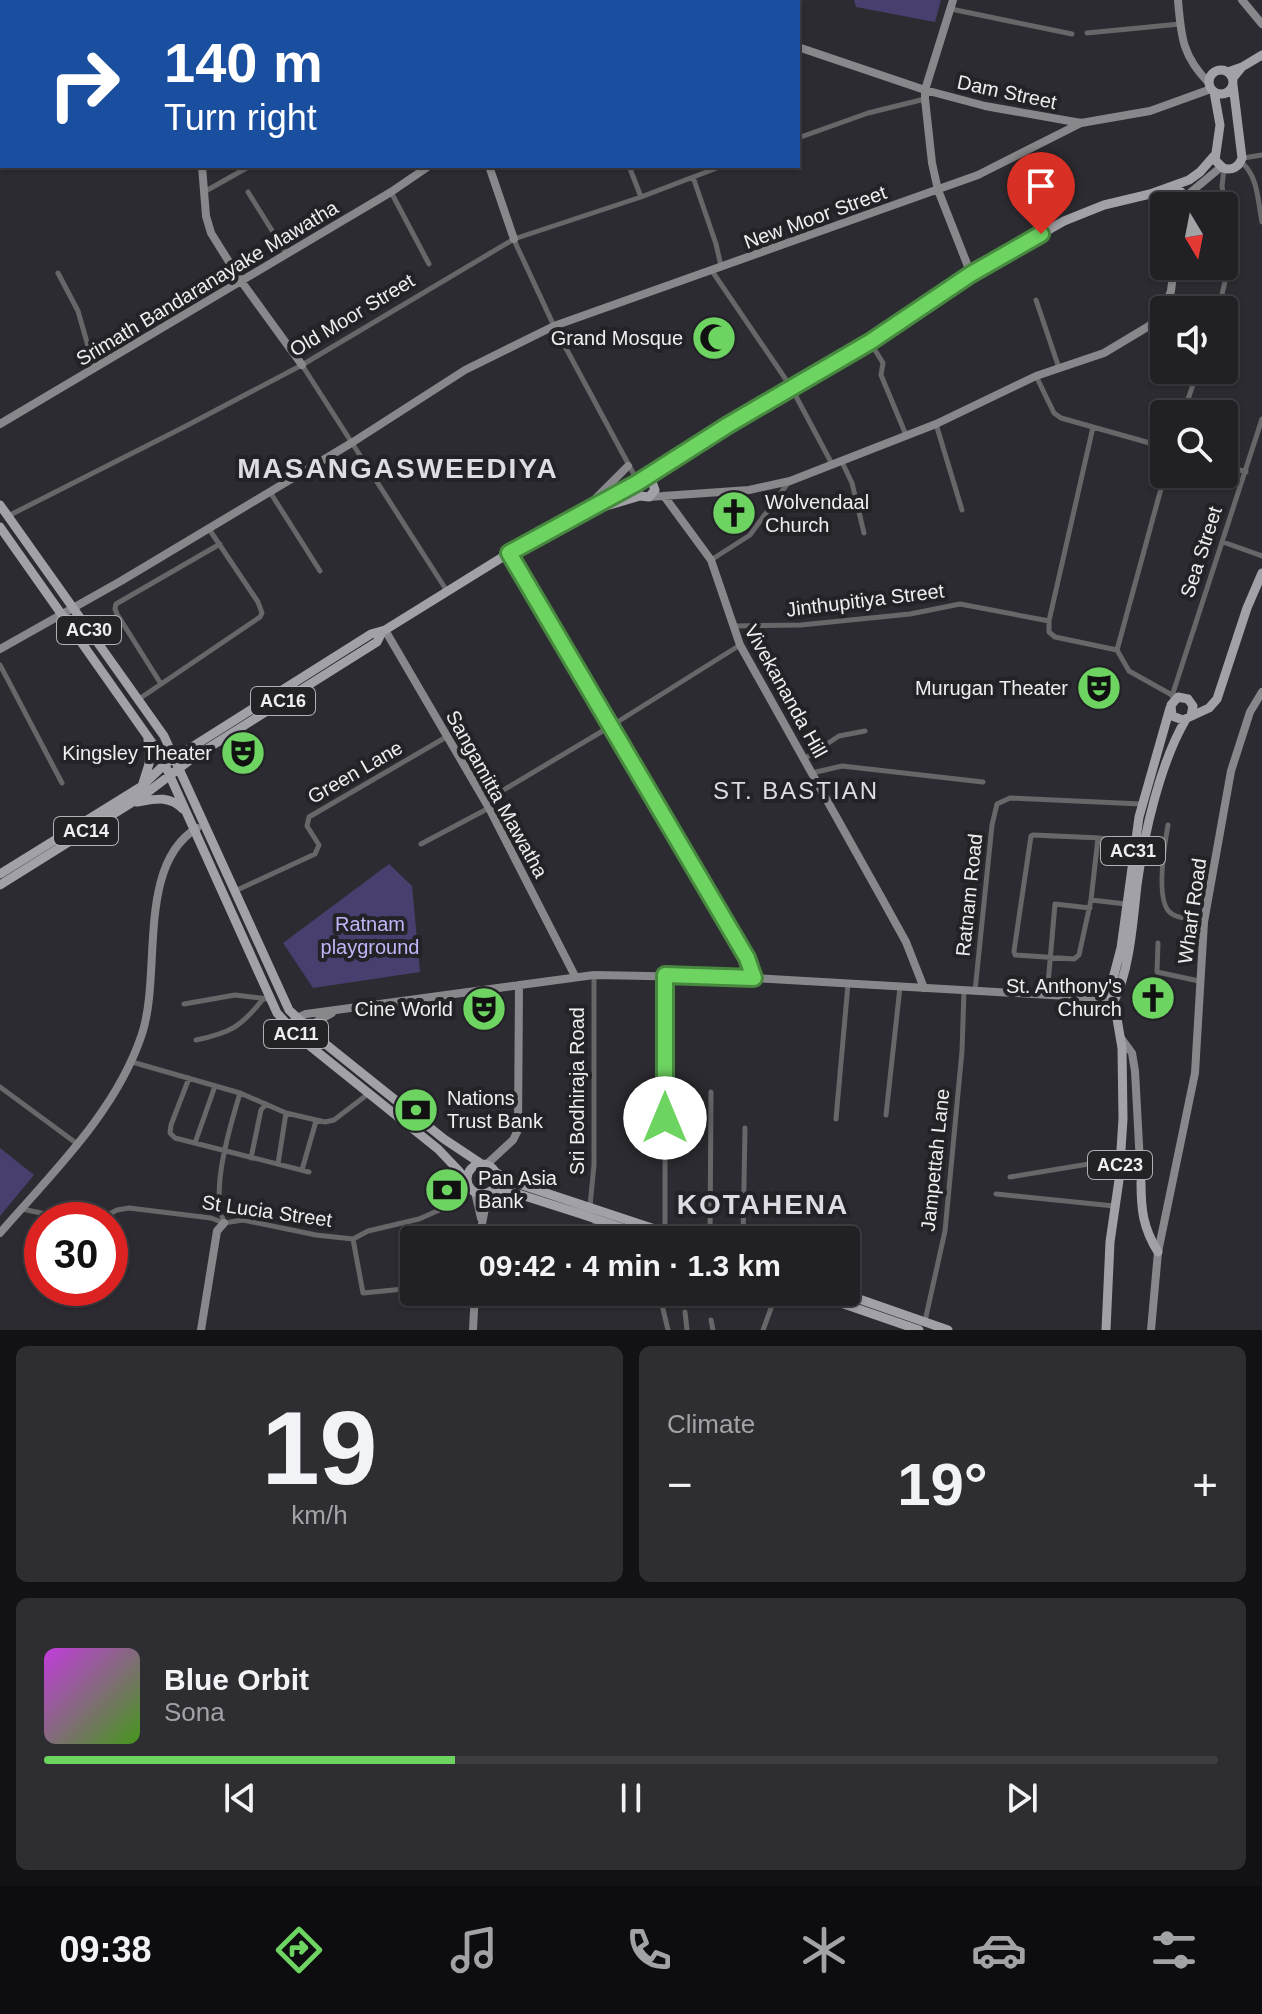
<!DOCTYPE html>
<html lang="en">
<head>
<meta charset="utf-8">
<style>
  :root { --surface:#212025; --page:#2d2d32; --text:#f1f3f6; --muted:#a2a3a7; --line:#3e3e42; --accent:#6dd361 }
  body { margin:0; font-family:Helvetica,sans-serif; background:var(--page); color:var(--text); height:100vh; display:flex; flex-direction:column; font-size:30px; white-space:nowrap }
  * { box-sizing:border-box; margin:0 }
  p { font-size:26px; color:var(--muted) }
  .icon { flex:none; width:44px; height:44px; fill:none; stroke:currentColor; stroke-width:2; stroke-linecap:round; stroke-linejoin:round }
  .map { position:relative; height:1330px; overflow:hidden }
  .panel { display:flex; flex-direction:column; gap:16px; padding:16px; background:#121214; flex:1 }
  .panel>* { flex:none }
  .top-card { position:absolute; left:0px; top:0px; width:800px; height:168px; box-shadow:0 2px 6px #0004,0 0 0 2px var(--line); background:#1a4fa0; color:#fff; overflow:hidden }
  .needle { width:52px; rotate:170deg }
  .tools { position:absolute; left:1150px; top:192px; display:grid; gap:16px }
  .tools a { display:grid; place-items:center; width:88px; height:88px; border-radius:8px; background:var(--surface); box-shadow:0 2px 6px #0004,0 0 0 2px var(--line); font-size:40px }
  .speed { position:absolute; left:24px; top:1202px; display:flex; gap:16px; font-size:40px; font-weight:700; text-align:center }
  .speed>* { display:grid; place-content:center; width:104px; height:104px; border-radius:50%; background:var(--surface); box-shadow:0 2px 6px #0004,0 0 0 2px var(--line); line-height:1 }
  .speed .limit { border:12px solid #d22; background:#fff; color:#111 }
  .pin { position:absolute; display:grid; place-items:center; width:68px; height:68px; color:#fff; margin:-82px -34px; border-radius:50% 50% 50% 0; rotate:-45deg; box-shadow:0 0 8px #0007 }
  .pin .icon { rotate:45deg }
  .me { position:absolute; width:88px; margin:-44px; rotate:0deg; stroke-linejoin:round; filter:drop-shadow(0 0 6px #0008) }
  .turn { display:flex; align-items:center; gap:28px; height:168px; padding:0 32px; font-size:36px }
  .turn .icon { width:104px; height:104px; stroke-width:2.5 }
  .turn b { display:block; font-size:56px; line-height:68px }
  .big { font-size:60px; font-weight:700; line-height:1.1 }
  .panel .card { flex:1; display:flex; flex-direction:column; justify-content:center; gap:12px; min-width:0; padding:0 28px; border-radius:12px; background:var(--page) }
  .panel .dial { align-items:center; gap:0 }
  .dial b { font-size:104px; line-height:1 }
  .song { display:flex; align-items:center; gap:24px }
  .cover { width:96px; height:96px; border-radius:12px; background:linear-gradient(135deg,hsl(290 70% 55%),hsl(100 70% 35%)) }
  .played { height:8px; border-radius:4px; background:linear-gradient(90deg,var(--accent) 35%,var(--line) 35%) }
  .keys { display:flex; justify-content:space-around; direction:ltr }
  .heat { display:flex; justify-content:space-between; align-items:center; font-size:44px; direction:ltr }
  .panel .tiles { flex:1; display:grid; gap:16px; grid-template-columns:1fr 1fr }
  .card:last-child { grid-column:span 2 }
  .trip { position:absolute; left:400px; top:1226px; width:460px; height:80px; border-radius:8px; background:var(--surface); box-shadow:0 2px 6px #0004,0 0 0 2px var(--line); font-weight:700; line-height:80px; text-align:center }
  .tabs { display:flex; height:128px; justify-content:space-around; align-items:center; background:#0d0d0f; color:var(--muted) }
  .tabs .icon { width:56px; height:56px }
  .tabs .on { color:var(--accent) }
  .tabs b { font-size:36px; color:var(--text) }
  .map>svg:first-child { display:block }
  .green { fill:#483f6e }
  .lines { fill:none; stroke-linecap:round; stroke-linejoin:round }
  .street { stroke:#67676a; stroke-width:5 }
  .secondary { stroke:#88888c; stroke-width:8 }
  .primary { stroke:#a2a1a7; stroke-width:9 }
  .route-casing { stroke:#47893f; stroke-width:20 }
  .route { stroke:#6dd361; stroke-width:14 }
  .labels { text-anchor:middle; stroke-width:8; stroke-linejoin:round; paint-order:stroke }
  .shield { fill:#222227; stroke:#b1b0b4; stroke-width:2 }
  .shield-label { font-size:18px; font-weight:bold; fill:#eeedf1 }
  .street-label { font-size:20px; fill:#eeedf1; stroke:#222227 }
  .poi-label { font-size:20px; fill:#eeedf1; stroke:#222227; text-anchor:end }
  .park-label { font-size:20px; fill:#c0b5f7; stroke:#222227 }
  .quarter-label { font-size:24px; letter-spacing:2px; fill:#dddce3; stroke:#222227 }
  .district-label { font-size:28px; font-weight:bold; letter-spacing:2px; fill:#dddce3; stroke:#222227 }
</style>
</head>
<body>
<div class="map">
<svg width="1262" height="1330" viewBox="0 0 1262 1330">
  <rect width="100%" height="100%" fill="#2c2b31"/>
  <!-- green -->
  <path class="green" d="M854,0h87l-6,22 -79,-15z
    M389,864l23,22 8,86 -107,16 -30,-45z
    M0,1148l34,27 -34,41z"/>
  <g class="lines">
    <!-- street -->
    <path class="street" d="M185,0l17,2
      M139,2l1,-2
      M212,2v-2
      M274,2l1,-2
      M328,2l15,-2
      M628,2l2,-2
      M951,9l121,25
      M1087,33l93,-9
      M0,118l2,-1
      M798,138l70,-25 57,-14
      M1243,158l19,-3
      M1242,163c16,13 16,39 20,59
      M629,166l12,31
      M693,177l23,67 5,22
      M204,192l46,-26
      M248,192l38,61
      M391,192l38,72
      M514,240l40,86 84,156
      M712,271l79,116 41,77
      M58,273l20,38 16,56
      M1036,300l23,68
      M1218,310l15,-60 -11,-64 2,-17
      M870,342l13,21 -2,12 25,60
      M302,365l145,226
      M1036,376l18,37 7,5 103,29
      M1183,414l15,-44
      M936,424l26,86
      M1093,427l-44,194v11l6,5 62,13
      M842,462l10,21 12,50
      M1224,465l22,7
      M1165,474l-48,176 12,21 43,24
      M270,492l50,79
      M8,516l178,-90 116,-61 212,-126 127,-42 81,-31
      M1223,542l39,14
      M711,560l39,-25 38,-52
      M733,626l68,-1 109,-11 50,-10 89,17
      M0,665l62,118
      M161,684l-44,-70 -2,-5 1,-5 104,-60
      M1172,696l90,-277
      M139,699l121,-82 2,-4 -4,-11 -49,-73
      M804,759l35,-23 26,-5
      M812,773l30,-7 141,16
      M485,801l126,-75 129,-81
      M1168,825c-3,17 -14,79 4,89 8,5 22,5 32,8
      M1098,838l-7,62 -12,55 -5,4 -59,-4 -1,-4 17,-115 2,-1c34,2 69,1 102,8
      M421,844l68,-36
      M235,891l80,-37 4,-9 -12,-19 2,-9 139,-81
      M1091,900l35,4
      M1158,943l-1,29 42,9
      M975,991l17,-166 5,-21 13,-6 131,6
      M1047,995l8,-91 35,4
      M184,1004l51,-9 34,4
      M196,1040c34,-7 45,-13 67,-41
      M132,1062l108,31 46,20 39,9 9,-2 34,-26
      M189,1078l-18,47 -1,8 5,5 134,34
      M0,1087l76,56
      M886,1115l14,-128
      M836,1119l12,-135
      M195,1143l20,-57
      M251,1158l10,-48 5,-6
      M278,1164l8,-51
      M302,1170l14,-49
      M1010,1177l109,-18
      M996,1194l118,12
      M590,1206l4,-41v-190
      M22,1209l52,11
      M98,1220l19,-10 12,-2 82,10 13,5 19,-3 73,15 37,4 15,-8 51,-12 25,-11 20,-12 7,-7
      M224,1222c-14,-32 6,-95 16,-129
      M353,1239l10,54 51,-5
      M595,1240v-21
      M662,1240l3,-8v-256
      M710,1240l1,-148
      M743,1240l2,-112
      M659,1292l9,38
      M685,1312l2,18
      M711,1320l2,10
      M925,1321l20,-90 17,-180 2,-60
      M763,1330l14,-38"/>
    <!-- secondary -->
    <path class="secondary" d="M424,0v2
      M657,0l6,2
      M953,0l-28,90v9l7,64 6,27 33,84
      M1178,0c3,36 4,56 31,83
      M1242,0l20,24
      M0,13h2
      M798,47l127,43 60,16 96,17 69,-12 61,-22
      M202,166l4,50 5,17 30,48 61,84
      M489,166l25,73
      M1187,206l4,-14 30,-25
      M0,424l391,-232 38,-26
      M664,496l47,64 29,85 140,250 26,47 18,46
      M649,497l100,-7 41,-9 146,-57 100,-48 68,-23 45,-27 14,-15 8,-20 3,-25
      M584,510l44,-44
      M509,553l238,405 7,20
      M385,630l104,178 86,168
      M0,649l121,-68 232,-139 112,-72 89,-44 424,-151 103,-52
      M287,1027l10,-9 9,-4 288,-39 160,3 330,19h27l3,-2
      M300,1038l16,-16 16,-9
      M1121,1038l11,15 3,18 6,111
      M486,1165l27,-25 5,-10 1,-145
      M475,1192l6,26
      M0,1233c53,-61 116,-121 142,-199 20,-61 -6,-169 55,-206
      M479,1240l9,-48
      M201,1330l16,-99 7,-8
      M473,1330l2,-38
      M1151,1330l7,-78 37,-179 9,-151 27,-151 19,-59 12,-20"/>
    <!-- primary -->
    <path class="primary" d="M1242,67l20,-12
      M1209 82a12 12 0 1 1 24 0a12 12 0 1 1-24 0Z
      M1228,72l14,-5 -9,11
      M1214,92l6,33 -5,35 8,8c9,3 16,-1 19,-10l-9,-73
      M1171,188l10,4 5,14
      M645,478l83,-53 142,-83 101,-68 93,-53 40,-16 46,-11 39,-14 11,-8 14,-16
      M0,505l164,231 125,274 34,32 121,97 39,26
      M596,509l44,-13 9,1 6,-7 -4,-11h-9l-5,4v9l3,4
      M0,527l160,227 117,259 23,25 138,111 21,22 9,14
      M1191,716l2,-10 -5,-7 -10,-2 -7,8 1,11 11,4 26,-12 8,-9 30,-91 15,-35
      M143,783l6,-19 -1,-25
      M137,802c18,-3 32,-7 46,7
      M0,874l142,-88 23,-22 206,-130 14,-4 124,-77 128,-70
      M0,885l144,-90 50,-38 183,-115 5,-10
      M1114,1001l-3,-4 -1,-7 11,-42 18,-131 31,-109
      M1114,1001c16,-31 19,-81 23,-116 7,-51 23,-122 49,-166
      M467 1179a15 15 0 1 1 30 0a15 15 0 1 1-30 0Z
      M495,1172l21,11 172,57
      M1141,1182c0,28 2,46 17,70
      M492,1190l20,2 69,22 77,26
      M809,1292l110,38
      M839,1292l109,38
      M1106,1330l4,-88 9,-62 4,-61 -1,-71 -8,-47"/>
  </g>
  <g class="lines">
    <!-- route casing -->
    <g class="route-casing">
      <path id="route" d="M665,1118v-143l89,3 -7,-20 -238,-405 128,-70 91,-58 142,-83 101,-68 70,-40"/>
    </g>
    <!-- route -->
    <use href="#route" class="route"/>
  </g>
  <!-- icons -->
  <defs>
    <g id="mosque-disc" transform="scale(2.3)"><circle r="9.5" fill="#6dd361" stroke="#222227"/><path d="M3.5-4.9A6 6 0 1 0 3.5 4.9A5 5 0 1 1 3.5-4.9Z" fill="#111"/></g>
    <g id="church-disc" transform="scale(2.3)"><circle r="9.5" fill="#6dd361" stroke="#222227"/><path d="M-1.2-6h2.4v3.5h3.3v2.4h-3.3V6h-2.4V-.1h-3.3v-2.4h3.3Z" fill="#111"/></g>
    <g id="theatre-disc" transform="scale(2.3)"><circle r="9.5" fill="#6dd361" stroke="#222227"/><path d="M-5-5.5Q0-4 5-5.5V0Q5 5 0 6Q-5 5-5 0ZM-3.3-2.5H-1v1.5H-3.3ZM1-2.5H3.3v1.5H1ZM-2.8 1Q0 5.5 2.8 1Z" fill="#111"/></g>
    <g id="bank-disc" transform="scale(2.3)"><circle r="9.5" fill="#6dd361" stroke="#222227"/><path d="M-6-4H6V4H-6ZM0-2.3a2.3 2.3 0 1 0 0 4.6a2.3 2.3 0 1 0 0-4.6Z" fill="#111"/></g>
  </defs>
  <g fill-rule="evenodd">
    <use href="#mosque-disc" x="714" y="338"/>
    <use href="#church-disc" x="734" y="513"/>
    <use href="#theatre-disc" x="1099" y="688"/>
    <use href="#theatre-disc" x="243" y="753"/>
    <use href="#church-disc" x="1153" y="998"/>
    <use href="#theatre-disc" x="484" y="1009"/>
    <use href="#bank-disc" x="416" y="1110"/>
    <use href="#bank-disc" x="447" y="1190"/>
  </g>
  <g class="labels">
    <!-- shield labels -->
    <g class="shield">
      <rect x="57" y="616" width="64" height="28" rx="6"/>
      <rect x="251" y="687" width="64" height="28" rx="6"/>
      <rect x="54" y="817" width="64" height="28" rx="6"/>
      <rect x="1101" y="837" width="64" height="28" rx="6"/>
      <rect x="264" y="1020" width="64" height="28" rx="6"/>
      <rect x="1088" y="1151" width="64" height="28" rx="6"/>
    </g>
    <g class="shield-label">
      <text x="89" y="636">AC30</text>
      <text x="283" y="707">AC16</text>
      <text x="86" y="837">AC14</text>
      <text x="1133" y="857">AC31</text>
      <text x="296" y="1040">AC11</text>
      <text x="1120" y="1171">AC23</text>
    </g>
    <!-- street labels -->
    <g class="street-label">
      <text transform="translate(1007 92) rotate(12)" y="7">Dam Street</text>
      <text transform="translate(815 217) rotate(-20)" y="7">New Moor Street</text>
      <text transform="translate(207 283) rotate(-31)" y="7">Srimath Bandaranayake Mawatha</text>
      <text transform="translate(352 315) rotate(-31)" y="7">Old Moor Street</text>
      <text transform="translate(1201 552) rotate(-72)" y="7">Sea Street</text>
      <text transform="translate(865 600) rotate(-7)" y="7">Jinthupitiya Street</text>
      <text transform="translate(786 691) rotate(61)" y="7">Vivekananda Hill</text>
      <text transform="translate(355 772) rotate(-30)" y="7">Green Lane</text>
      <text transform="translate(497 794) rotate(61)" y="7">Sangamitta Mawatha</text>
      <text transform="translate(969 895) rotate(-84)" y="7">Ratnam Road</text>
      <text transform="translate(1192 911) rotate(-82)" y="7">Wharf Road</text>
      <text transform="translate(577 1091) rotate(-90)" y="7">Sri Bodhiraja Road</text>
      <text transform="translate(935 1160) rotate(-84)" y="7">Jampettah Lane</text>
      <text transform="translate(267 1211) rotate(8)" y="7">St Lucia Street</text>
    </g>
    <!-- poi labels -->
    <g class="poi-label">
      <text x="683" y="345">Grand Mosque</text>
      <text x="765" y="509" text-anchor="start">Wolvendaal<tspan x="765" dy="23">Church</tspan></text>
      <text x="1068" y="695">Murugan Theater</text>
      <text x="212" y="760">Kingsley Theater</text>
      <text x="1122" y="993">St. Anthony's<tspan x="1122" dy="23">Church</tspan></text>
      <text x="453" y="1016">Cine World</text>
      <text x="447" y="1105" text-anchor="start">Nations<tspan x="447" dy="23">Trust Bank</tspan></text>
      <text x="478" y="1185" text-anchor="start">Pan Asia<tspan x="478" dy="23">Bank</tspan></text>
    </g>
    <!-- park labels -->
    <g class="park-label">
      <text x="370" y="931">Ratnam<tspan x="370" dy="23">playground</tspan></text>
    </g>
    <!-- quarter labels -->
    <g class="quarter-label">
      <text x="796" y="799">ST. BASTIAN</text>
    </g>
    <!-- district labels -->
    <g class="district-label">
      <text x="398" y="478">MASANGASWEEDIYA</text>
      <text x="763" y="1214">KOTAHENA</text>
    </g>
  </g>
</svg>
<div class="tools">
<a><svg class="needle" viewBox="-14 -14 28 28"><path d="M0-13l5 13h-10z" fill="#e53935"/><path d="M0 13l5-13h-10z" fill="#a2a3a7"/></svg></a>
<a><svg class="icon" aria-label="sound" viewBox="0 0 24 24"><path d="M4 9h4l5-4v14l-5-4H4zM17 9q2 3 0 6"/></svg></a>
<a><svg class="icon" aria-label="search" viewBox="0 0 24 24"><circle cx="10" cy="10" r="6"/><path d="M15 15l6 6"/></svg></a>
</div>
<div class="speed"><div class="limit">30</div></div>
<div class="pin" style="left:1041px;top:234px;background:#d93025"><svg class="icon" aria-label="arrive" viewBox="0 0 24 24"><path d="M6 21V4h12l-3 4 3 4H6"/></svg></div>
<svg class="me" style="left:665px;top:1118px" viewBox="-20 -20 40 40"><circle r="19" fill="#fff"/><path d="M0-13L10 11 0 6-10 11z" fill="#6dd361"/></svg>
<div class="trip">09:42 · 4 min · 1.3 km</div>
<div class="top-card">
<div class="turn"><svg class="icon" aria-label="right" viewBox="0 0 24 24"><path d="M7 20v-9h11M14 6l5 5-5 5"/></svg><div><b>140 m</b>Turn right</div></div>
</div>
</div>
<section class="panel">
<div class="tiles">
<div class="card dial"><b>19</b><p>km/h</p></div>
<div class="card"><p>Climate</p>
<div class="heat"><a>−</a><b class="big">19°</b><a>+</a></div>
</div>
<div class="card">
<div class="song"><i class="cover"></i><div><b>Blue Orbit</b><p>Sona</p></div></div>
<div class="played"></div>
<div class="keys"><svg class="icon" aria-label="previous" viewBox="0 0 24 24"><path d="M18 5L8 12l10 7zM5 5v14"/></svg><svg class="icon" aria-label="pause" viewBox="0 0 24 24"><path d="M8 5v14M16 5v14"/></svg><svg class="icon" aria-label="next" viewBox="0 0 24 24"><path d="M6 5l10 7-10 7zM19 5v14"/></svg></div>
</div>
</div>
</section>
<nav class="tabs">
<b>09:38</b>
<svg class="icon on" aria-label="directions" viewBox="0 0 24 24"><path d="M12 3l9 9-9 9-9-9zM9 14v-3h6M13 9l2 2-2 2"/></svg>
<svg class="icon" aria-label="music" viewBox="0 0 24 24"><path d="M9 18V5l10-2v13"/><circle cx="6" cy="18" r="3"/><circle cx="16" cy="16" r="3"/></svg>
<svg class="icon" aria-label="phone" viewBox="0 0 24 24"><path d="M5 4h4l2 5-3 2q2 4 5 5l2-3 5 2v4C11 20 4 13 5 4z"/></svg>
<svg class="icon" aria-label="climate" viewBox="0 0 24 24"><path d="M12 3v18M4 7l16 10M4 17L20 7"/></svg>
<svg class="icon" aria-label="car" viewBox="0 0 24 24"><path d="M5 17H2v-5l4-1 3-4h7l3 4 3 1v5h-3M9 17h6M6 11h13"/><circle cx="7" cy="17" r="2"/><circle cx="17" cy="17" r="2"/></svg>
<svg class="icon" aria-label="filters" viewBox="0 0 24 24"><path d="M4 7h16M4 17h16"/><circle cx="9" cy="7" r="2"/><circle cx="15" cy="17" r="2"/></svg>
</nav>
</body>
</html>
